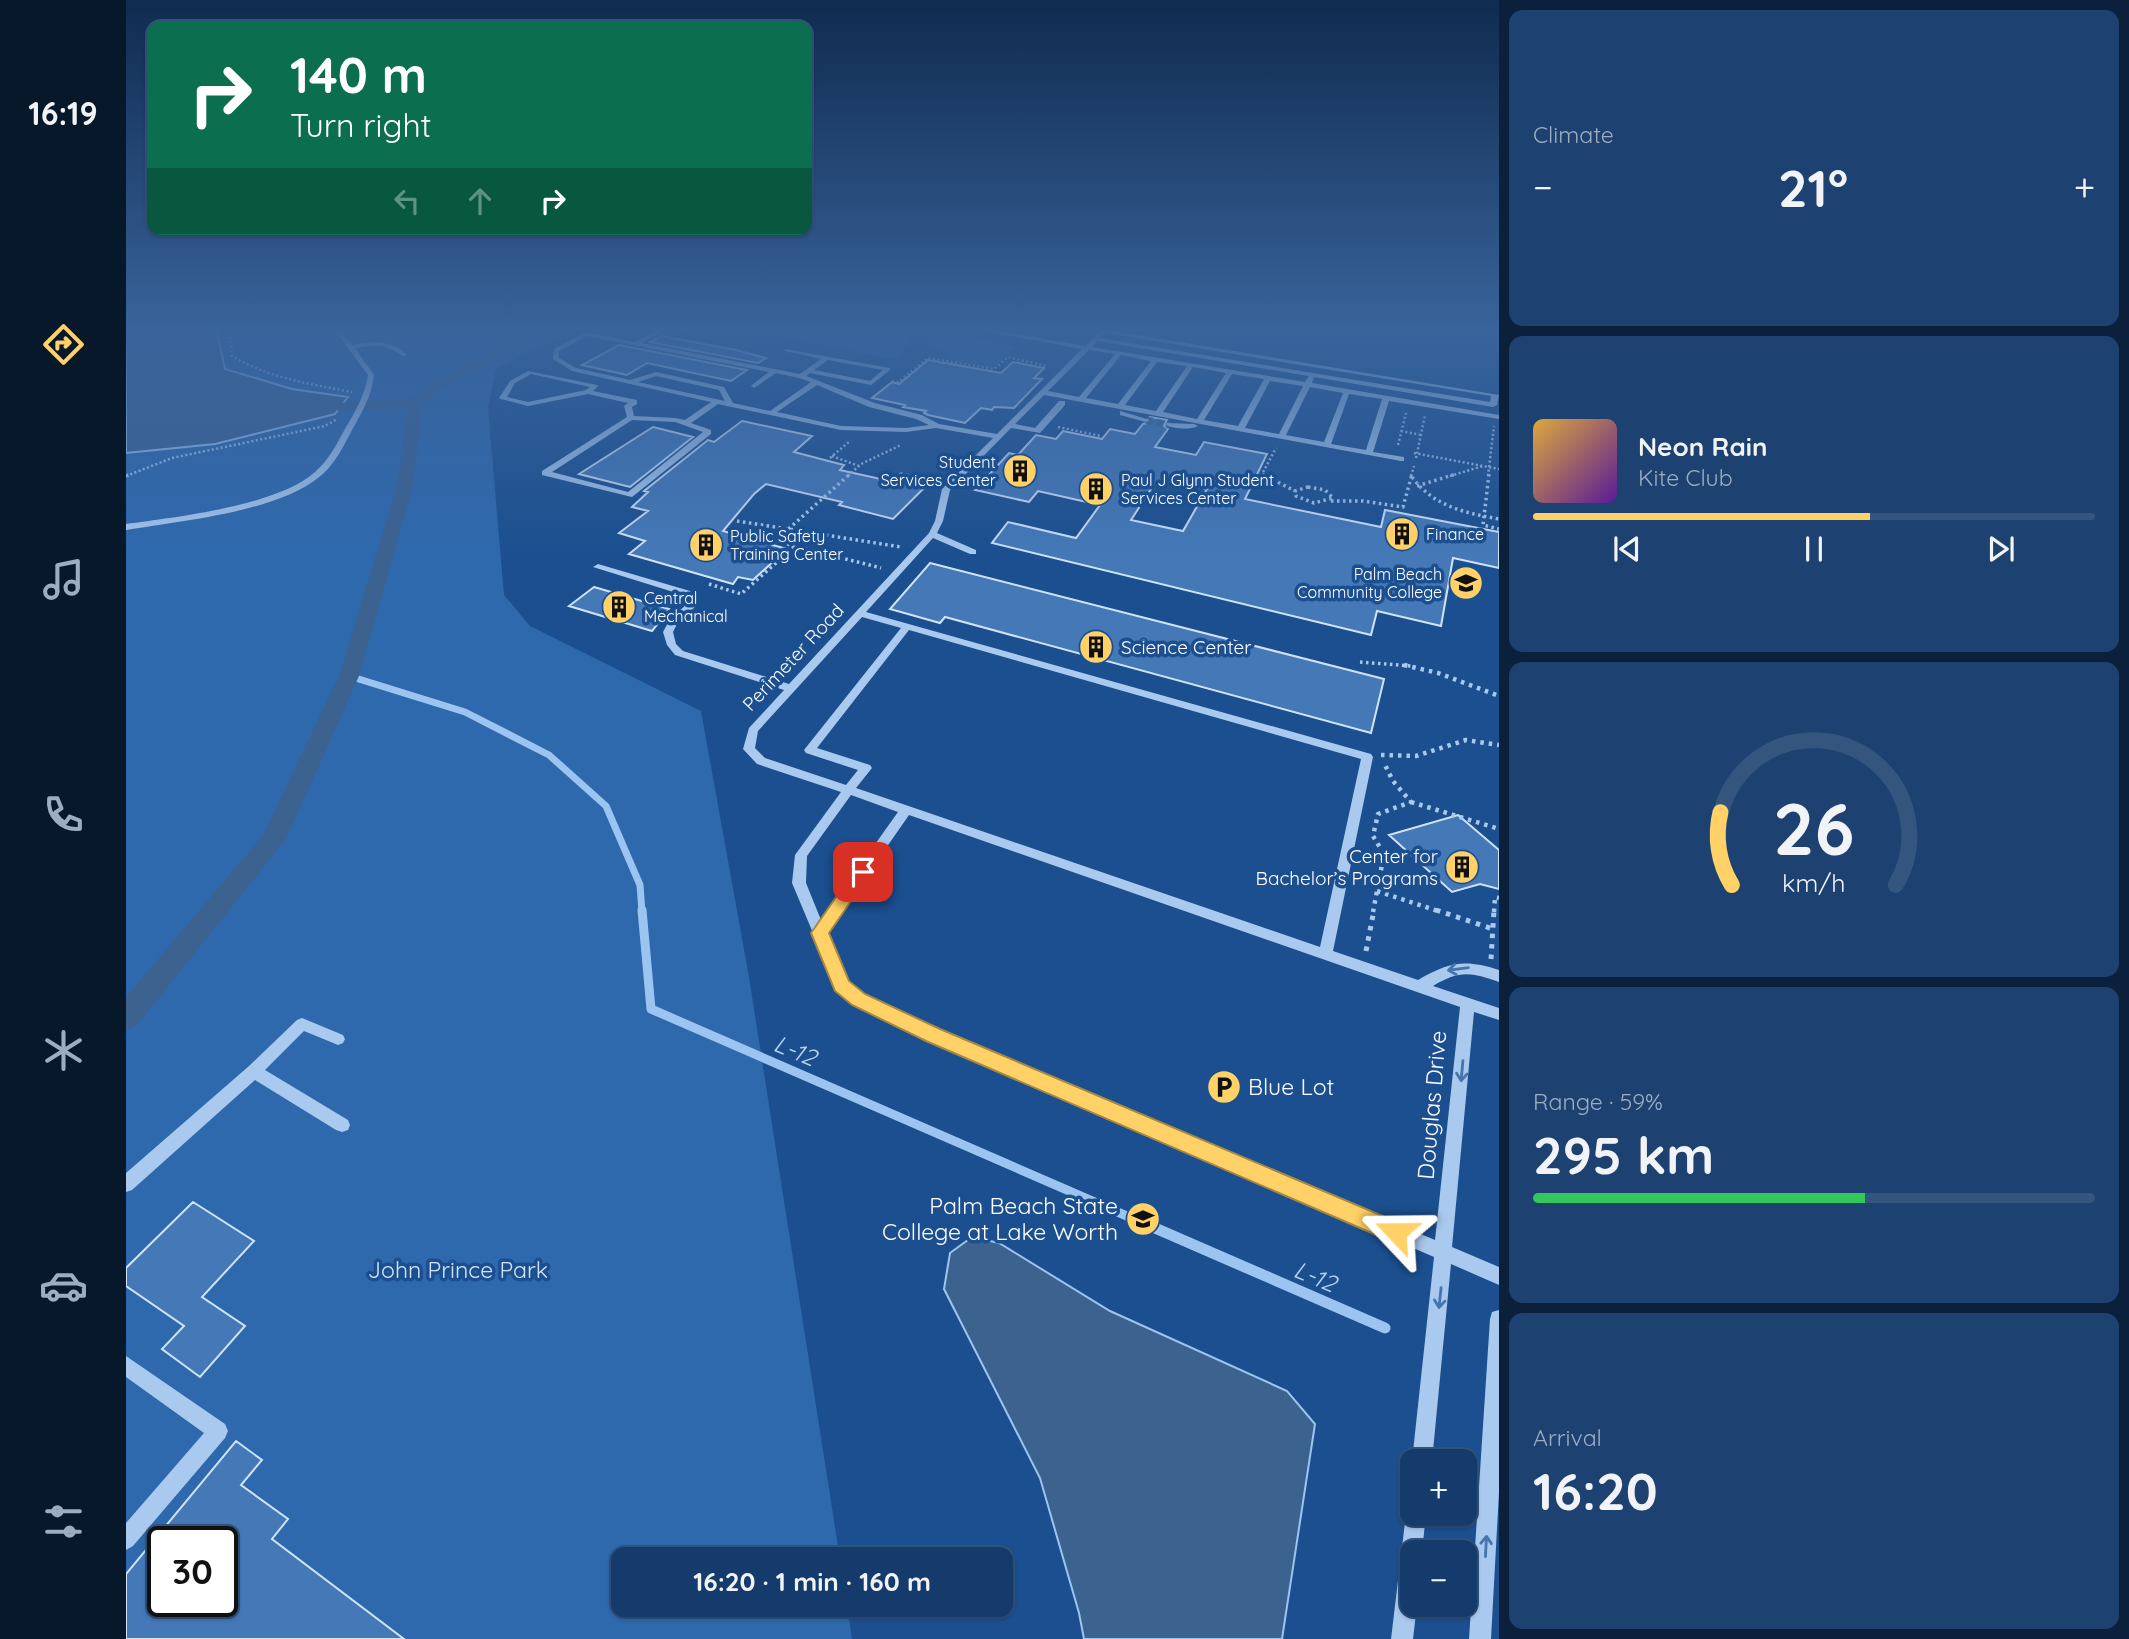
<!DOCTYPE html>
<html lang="en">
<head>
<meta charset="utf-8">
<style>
  :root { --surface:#143b6b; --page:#1d4271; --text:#f1f3f6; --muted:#9dadc1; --line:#33557e; --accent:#ffd166 }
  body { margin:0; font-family:Quicksand,sans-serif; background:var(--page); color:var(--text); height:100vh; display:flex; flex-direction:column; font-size:26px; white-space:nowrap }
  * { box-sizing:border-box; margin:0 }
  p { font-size:23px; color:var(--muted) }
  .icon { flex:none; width:38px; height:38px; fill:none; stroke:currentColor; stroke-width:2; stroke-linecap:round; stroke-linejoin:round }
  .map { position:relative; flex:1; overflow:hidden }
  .drawer { display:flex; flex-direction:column; gap:10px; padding:10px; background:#0b203b; width:630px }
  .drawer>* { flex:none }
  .banner { position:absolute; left:21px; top:21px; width:665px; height:214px; border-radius:14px; box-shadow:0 2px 5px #0004,0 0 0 2px var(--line); background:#0b6e4f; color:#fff; overflow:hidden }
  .controls { position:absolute; left:1274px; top:1449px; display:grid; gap:14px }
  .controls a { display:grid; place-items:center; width:77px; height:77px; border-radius:14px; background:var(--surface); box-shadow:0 2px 5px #0004,0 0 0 2px var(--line); font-size:35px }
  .speed { position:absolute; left:21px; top:1526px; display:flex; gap:14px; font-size:35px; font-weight:700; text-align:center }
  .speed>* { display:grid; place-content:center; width:91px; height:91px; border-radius:50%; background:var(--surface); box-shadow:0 2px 5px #0004,0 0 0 2px var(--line); line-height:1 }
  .speed .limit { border:4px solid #111; border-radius:10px; background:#fff; color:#111 }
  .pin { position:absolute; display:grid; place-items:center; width:60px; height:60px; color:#fff; margin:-30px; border-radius:14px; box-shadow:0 4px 10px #0006 }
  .me { position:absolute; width:77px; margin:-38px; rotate:293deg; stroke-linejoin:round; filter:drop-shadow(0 0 5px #0008) }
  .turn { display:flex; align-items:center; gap:24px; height:147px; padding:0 28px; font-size:32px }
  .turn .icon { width:91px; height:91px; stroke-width:2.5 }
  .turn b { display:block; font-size:49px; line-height:60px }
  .lanes { display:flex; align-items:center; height:66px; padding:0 28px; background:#0003; justify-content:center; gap:35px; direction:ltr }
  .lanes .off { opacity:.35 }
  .big { font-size:52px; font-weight:800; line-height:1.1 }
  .drawer .tile { flex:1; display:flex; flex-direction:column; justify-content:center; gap:10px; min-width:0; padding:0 24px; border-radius:14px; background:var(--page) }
  .drawer .dial { align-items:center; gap:0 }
  .dial svg { height:182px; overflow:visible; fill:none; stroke:var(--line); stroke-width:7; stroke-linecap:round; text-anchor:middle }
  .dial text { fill:var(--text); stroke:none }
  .song { display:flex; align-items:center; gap:21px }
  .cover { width:84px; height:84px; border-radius:10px; background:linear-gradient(135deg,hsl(40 70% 55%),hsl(270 70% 35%)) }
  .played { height:7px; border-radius:4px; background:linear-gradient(90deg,var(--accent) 60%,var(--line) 60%) }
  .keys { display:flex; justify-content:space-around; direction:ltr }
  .heat { display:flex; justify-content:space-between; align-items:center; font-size:38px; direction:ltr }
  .charge { height:10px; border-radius:5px; background:linear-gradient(90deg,#34c759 59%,var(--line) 0) }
  .trip { position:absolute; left:485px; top:1547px; width:402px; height:70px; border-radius:14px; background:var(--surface); box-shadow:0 2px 5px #0004,0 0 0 2px var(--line); font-weight:800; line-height:70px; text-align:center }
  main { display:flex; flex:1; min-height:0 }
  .tabs { display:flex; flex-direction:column; width:126px; justify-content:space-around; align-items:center; background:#08182b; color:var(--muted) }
  .tabs .icon { width:49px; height:49px }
  .tabs .selected { color:var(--accent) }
  .tabs b { font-size:32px; color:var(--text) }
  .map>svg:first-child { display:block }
  .green { fill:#2e69ad; fill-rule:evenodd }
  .water { fill:#3c6290; stroke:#9cc4f0; stroke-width:2 }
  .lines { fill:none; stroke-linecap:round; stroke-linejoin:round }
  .stream-far2 { stroke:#9cc4f0; stroke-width:7 }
  .stream-far1 { stroke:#9cc4f0; stroke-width:9 }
  .stream { stroke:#9cc4f0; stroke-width:11 }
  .canal { fill:#3c6290; fill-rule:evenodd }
  .building { fill:#4478b7; stroke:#cfe3fa; stroke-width:2; fill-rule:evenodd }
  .minor-tunnel { stroke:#3d69a0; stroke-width:7; stroke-dasharray:7 3.5; stroke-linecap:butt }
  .path-far3 { stroke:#a9c9ee; stroke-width:2.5; stroke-dasharray:2 2.5; stroke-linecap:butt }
  .path-far2 { stroke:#a9c9ee; stroke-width:3.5; stroke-dasharray:2.5 3.5; stroke-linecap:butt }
  .path-far1 { stroke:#a9c9ee; stroke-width:4.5; stroke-dasharray:3.5 5; stroke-linecap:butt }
  .path { stroke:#a9c9ee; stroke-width:5; stroke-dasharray:4.5 6; stroke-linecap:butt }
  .minor { fill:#a9c9ee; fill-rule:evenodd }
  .oneway { stroke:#4674ac }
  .route { fill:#ffd166; stroke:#a68842; stroke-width:2 }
  .labels { text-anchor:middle; stroke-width:7; stroke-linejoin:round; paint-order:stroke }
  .far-poi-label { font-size:16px; fill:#fff; stroke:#1b4f8f; text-anchor:start }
  .poi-label { font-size:19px; fill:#fff; stroke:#1b4f8f; text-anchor:start }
  .street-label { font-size:19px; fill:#fff; stroke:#1b4f8f }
  .near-poi-label { font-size:23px; fill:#fff; stroke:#1b4f8f; text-anchor:start }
  .near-street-label { font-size:23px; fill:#fff; stroke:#1b4f8f }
  .near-park-label { font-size:23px; fill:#cfe3fa; stroke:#1b4f8f }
  .near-water-label { font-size:24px; font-style:italic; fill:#b5d3f5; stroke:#1b4f8f }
</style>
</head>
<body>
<main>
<nav class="tabs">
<b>16:19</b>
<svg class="icon selected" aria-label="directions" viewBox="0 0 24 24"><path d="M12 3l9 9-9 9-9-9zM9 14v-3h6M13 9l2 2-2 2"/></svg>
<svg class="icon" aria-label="music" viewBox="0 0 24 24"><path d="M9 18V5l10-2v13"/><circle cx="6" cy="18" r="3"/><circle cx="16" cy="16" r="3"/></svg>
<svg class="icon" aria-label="phone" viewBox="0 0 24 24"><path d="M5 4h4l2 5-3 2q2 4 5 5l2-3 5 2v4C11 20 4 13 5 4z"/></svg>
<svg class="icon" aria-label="climate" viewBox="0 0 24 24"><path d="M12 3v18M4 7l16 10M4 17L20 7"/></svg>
<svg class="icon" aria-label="car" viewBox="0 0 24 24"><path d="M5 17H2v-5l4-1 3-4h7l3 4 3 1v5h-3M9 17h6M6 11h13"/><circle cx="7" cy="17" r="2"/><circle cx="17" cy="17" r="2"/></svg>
<svg class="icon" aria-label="filters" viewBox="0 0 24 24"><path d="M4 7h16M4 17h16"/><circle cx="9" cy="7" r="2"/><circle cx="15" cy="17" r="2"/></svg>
</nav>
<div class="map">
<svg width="1373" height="1639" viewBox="0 0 1373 1639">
  <rect width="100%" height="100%" fill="#1b4f8f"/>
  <!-- green -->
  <path class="green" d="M0,328h453l-83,41 -8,39 16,187 26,31 171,85 48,266 91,582h-217v46h224l5,34h-726zM37,1542h59v59h-59z
    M670,328h109c8,13 0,23 -11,31l-107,-21 -3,-3z
    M817,332l74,14 -25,22 -51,-9 7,-7 -25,-4z"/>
  <!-- water -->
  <path class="water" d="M0,328h90l9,41 67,20 56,8 -13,17 -120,30 -89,9z
    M846,1237l27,6 111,68 177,80 28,33 -33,215h-198l-5,-26 -39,-135 -96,-189 6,-36z"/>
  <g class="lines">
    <!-- stream-far2 -->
    <path class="stream-far2" d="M223,676l116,36 84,43 57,51 34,79 2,27"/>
    <!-- stream-far1 -->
    <path class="stream-far1" d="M516,910l9,99 508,221"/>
    <!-- stream -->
    <path class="stream" d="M1029,1228l230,100"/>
    <!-- canal -->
    <path class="canal" d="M413,328h15l-112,60 -19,15 -11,87 -53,186 -73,163 -150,187 -10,4v-33l137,-162 76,-159 57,-186 12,-83 -69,4 -7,-4 7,-4 73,-5 20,-16z"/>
  </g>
  <!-- building -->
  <path class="building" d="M535,336l75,14 30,8 -8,5 -108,-21z
    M493,345l128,25 -16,11 -84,-18 -20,12 -45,-10z
    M802,360l73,13 12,-11 31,6 -10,10 8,1 -28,29 -20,-1 -2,3 -11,-2 -16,15 -37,-8 -4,-2 2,-2 -23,-4 2,-2 -33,-7 20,-16 7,2z
    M1024,417l17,3 -3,6 4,3 -13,18 41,8 8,-13 63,12 -22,45 136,28 4,-17 114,22v36l-46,-10 -12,68 -64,-15 -6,24 -379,-92 16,-21 68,16 24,-33 -62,-14 -9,11 -54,-12 34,-37 9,2 18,-20 20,4 7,-8 39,8 8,-10 25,5 8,-10 8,-2zM1035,480l46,9 -24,42 -52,-11 24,-37 3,1z
    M616,421l70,15 -18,16 50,13 -4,5 45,10 5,-5 38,9 -35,35 -54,-14 3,-3 -76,-18 -12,10 -31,37 64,18 -34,31 -15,-3 -5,7 -104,-30 16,-13 -26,-8 29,-22 -16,-4 16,-15 -4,-1 64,-51 6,2z
    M527,427l40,10 -63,50 -51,-13z
    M804,563l454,116 -13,54 -426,-116 -5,6 -50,-14z
    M468,587l75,22 -17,22 -83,-25z
    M1332,815l41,35v39l-19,-5 -28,8 -63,-57z
    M67,1202l61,39 -52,56 43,29 -45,51 -38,-28 22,-23 -58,-40v-18z
    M110,1441l26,19 -21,25 47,34 -16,20 132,100h-278v-65zM37,1542h59v59h-59z"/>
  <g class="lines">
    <!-- minor-tunnel -->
    <path class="minor-tunnel" d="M1020,420l24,5"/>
    <!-- path-far3 -->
    <path class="path-far3" d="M103,328l3,28c37,22 78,28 120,36
      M766,381l6,1 30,-24 66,11 14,-12 38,9
      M932,427l43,9
      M1275,431l20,4
      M1272,445l8,-32
      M1288,453l85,16
      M706,456l27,10
      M704,458l20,-17
      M1290,458l9,-43
      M773,474l11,2
      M0,476l46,-18 153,-32 12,-7
      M722,476l13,-12 40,-19
      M1135,476l15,-28
      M1285,476l3,-10
      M1324,476l33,-10
      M1362,476l6,-50"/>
    <!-- path-far2 -->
    <path class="path-far2" d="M774,474l38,7
      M1136,474l33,17
      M1363,474l-6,51 16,4
      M0,476l5,-2
      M1286,477c21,29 53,36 87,42
      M1291,486l39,-12
      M1182,487l17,3 8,8 -19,5 -18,-7 -1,-5z
      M1205,501h32l40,6 9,-33
      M611,521l164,26
      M603,529l152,39
      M649,541l75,-67
      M583,584l32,10 53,-47
      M1234,662l51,4"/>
    <!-- path-far1 -->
    <path class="path-far1" d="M1278,665l34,8 61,23
      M1255,755l35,1 50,-16 33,5
      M1285,802l88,27
      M1251,891l64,21
      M1247,912l11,-58 -11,-18 5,-22 33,-12 -18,-21 -9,-18
      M1368,912l1,-15 4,1"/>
    <!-- path -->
    <path class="path" d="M1310,910l57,19
      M1240,951l8,-41
      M1365,959l3,-49"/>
    <!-- minor -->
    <path class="minor" d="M207,328h6l13,17c21,-4 39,-6 55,10l-5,1c-15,-13 -29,-11 -47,-8l19,27c-2,20 -12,37 -22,55 -9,17 -17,35 -34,48 -43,34 -138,43 -192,52v-6c50,-7 151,-18 189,-52 14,-12 21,-27 30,-43 10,-17 20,-34 23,-54z
      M536,328h7l-27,15 158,31 21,-15 -36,-8v-2l105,19v2l-19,15 -61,-12 -4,3 69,27 47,12 17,9 58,10 85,-85 -115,-21h13l106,18 17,-18h6l-1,2 391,65 -2,10 -4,2 -179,-30 -2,6 187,32v4l-110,-18 -16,51 31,5v4h-3l-357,-66 -29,29 20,4 24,-27h6v4l-25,28 -29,-5 -61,62 -7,31 -6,12 39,17v4h-6l-37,-16 -67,74 505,142 2,3 -40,194 85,29c31,-18 47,-21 81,-10v12c-28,-10 -40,-12 -66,4l66,22v12l-25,-8 -22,235 47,20v18l-48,-21 -19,197h-20l22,-204 -506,-218 -74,-35 -17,-14 -45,-107 3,-28 46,-63 -84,-28 -14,-15 6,-21 35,-38 -109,-35 -8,-10 -4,-13 7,-13 17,-15 -4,-9 -90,-28 5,-3 92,27 7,14 -20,19 -4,8 3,12 7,7 106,33 140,-151 6,-12 7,-32 51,-51 -57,-10 -30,4 -65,-2 -123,-26 -27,19 20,7v4l-79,63 -90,-22v-4l85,-54 -3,-11 4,-3 -40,-9 -60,12 -27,-7 -2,-1 11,-17 18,-10 69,14 1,1 -5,5 44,9v4l-5,3 2,9 41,2 10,2 26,-18 -139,-31 -19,-12 1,-10 32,-17 49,10zM979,333l386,63 -1,6 -390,-64zM461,336l182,36 -17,13 -1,1 3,2 22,-15 23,5 12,4 -41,29 -37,-8 -9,-16 -68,-15 -26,8 -54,-12 -17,-10v-7zM971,341l212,35 -4,6 -213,-35zM963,350l26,4 -36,43 -31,-6zM995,355l30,6 -33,43 -32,-6zM702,360l55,10 -13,11 -56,-11zM1031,362l30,4 -31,45 -31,-6zM1067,367l33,6 -29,46 -34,-7zM405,374l59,13 -4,3 -58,12 -21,-5 8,-14zM1106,374l32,5 -26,47 -34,-6zM530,376l63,14 6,11 -87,-19zM1144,381l33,5 -24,48 -34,-6zM691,385l52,22 47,12 13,6 -23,3 -65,-2 -64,-14zM1184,387l33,6 -19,49 -38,-7zM1223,394l33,5 -16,51 -35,-6zM506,420l43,2 28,10 -75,60 -76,-20zM736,617l39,11 -97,122 2,3 52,17 -12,15 -81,-27 -10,-10 3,-17zM783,630l452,129 -41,188 -464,-159 16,-20 -2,-3 -53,-17zM725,795l47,17 -77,108 -15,-37 1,-27zM783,815l551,192 -25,233 -497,-209 -74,-35 -16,-14 -21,-49z
      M544,328h23l-8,5z
      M994,411l30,9 -4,2 -26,-7z
      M1041,423l27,1 4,2c-7,4 -25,3 -32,-1z
      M176,1018l41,17 2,4 -2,4 -5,2 -34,-14 -39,39 83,50 2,5 -2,5 -6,2 -6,-2 -81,-50 -123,110 -6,2v-19l123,-107 48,-46z
      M1373,1310v182l-8,147h-22l21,-320 2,-7z
      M0,1356l99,68 3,7 -3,7 -92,108 -7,4v-27l78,-90 -78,-56z
      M1286,1505v9h14l-4,38h-10v53h5l-4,34h-22l15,-125 3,-7z"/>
  </g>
  <!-- one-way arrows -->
  <defs><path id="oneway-shaft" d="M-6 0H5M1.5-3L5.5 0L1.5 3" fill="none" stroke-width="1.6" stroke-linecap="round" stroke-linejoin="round" transform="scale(1.75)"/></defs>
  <g class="oneway">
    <use href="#oneway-shaft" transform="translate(1332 969) rotate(172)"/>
    <use href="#oneway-shaft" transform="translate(1336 1071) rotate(95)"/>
    <use href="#oneway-shaft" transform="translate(1314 1298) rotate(96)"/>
    <use href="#oneway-shaft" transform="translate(1360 1546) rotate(-87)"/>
  </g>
  <!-- sky -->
  <linearGradient id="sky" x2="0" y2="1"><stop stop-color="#0f2b4f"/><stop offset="0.59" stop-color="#39639b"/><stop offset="1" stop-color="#39639b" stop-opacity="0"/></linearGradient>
  <rect width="1373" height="557" fill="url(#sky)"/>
  <!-- route -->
  <path class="route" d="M737,865l8,7 -42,61 20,48 16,13 75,35 464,196 3,7 -3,8 -8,3 -8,-3 -462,-199 -74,-36 -17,-14 -24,-58 46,-66z"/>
  <!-- icons -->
  <defs>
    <g id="building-disc" transform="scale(1.75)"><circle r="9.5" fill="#ffd166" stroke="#1b4f8f"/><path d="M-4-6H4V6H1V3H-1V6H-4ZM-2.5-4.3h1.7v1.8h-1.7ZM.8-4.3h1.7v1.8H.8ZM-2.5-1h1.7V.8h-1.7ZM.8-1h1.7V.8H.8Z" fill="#111"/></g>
    <g id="school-disc" transform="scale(1.75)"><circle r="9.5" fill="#ffd166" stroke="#1b4f8f"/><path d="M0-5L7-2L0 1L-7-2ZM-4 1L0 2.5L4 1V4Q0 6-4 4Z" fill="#111"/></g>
    <g id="parking-disc" transform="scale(1.75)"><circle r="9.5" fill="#ffd166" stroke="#1b4f8f"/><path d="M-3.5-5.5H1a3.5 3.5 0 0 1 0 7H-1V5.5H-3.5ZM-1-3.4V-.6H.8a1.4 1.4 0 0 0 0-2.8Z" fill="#111"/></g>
    <g id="university-disc" transform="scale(1.75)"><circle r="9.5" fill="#ffd166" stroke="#1b4f8f"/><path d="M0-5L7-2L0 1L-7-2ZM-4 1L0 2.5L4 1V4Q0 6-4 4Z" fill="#111"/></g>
  </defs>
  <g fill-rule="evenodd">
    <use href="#building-disc" x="894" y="471"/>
    <use href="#building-disc" x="970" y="489"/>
    <use href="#building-disc" x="1276" y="534"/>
    <use href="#building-disc" x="580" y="545"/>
    <use href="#school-disc" x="1340" y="583"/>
    <use href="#building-disc" x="493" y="607"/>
    <use href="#building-disc" x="970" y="647"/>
    <use href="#building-disc" x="1336" y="867"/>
    <use href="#parking-disc" x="1098" y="1087"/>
    <use href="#university-disc" x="1017" y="1219"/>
  </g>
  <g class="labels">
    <!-- far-poi labels -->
    <g class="far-poi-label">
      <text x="870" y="468" text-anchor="end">Student<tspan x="870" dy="18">Services Center</tspan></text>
      <text x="995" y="486">Paul J Glynn Student<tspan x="995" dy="18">Services Center</tspan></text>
      <text x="1300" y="540">Finance</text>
      <text x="604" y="542">Public Safety<tspan x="604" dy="18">Training Center</tspan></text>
      <text x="1316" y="580" text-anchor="end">Palm Beach<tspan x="1316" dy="18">Community College</tspan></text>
      <text x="518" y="604">Central<tspan x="518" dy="18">Mechanical</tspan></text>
    </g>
    <!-- poi labels -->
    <g class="poi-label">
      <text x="995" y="654">Science Center</text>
      <text x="1312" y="863" text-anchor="end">Center for<tspan x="1312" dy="22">Bachelor’s Programs</tspan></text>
    </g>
    <!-- street labels -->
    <g class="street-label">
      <text transform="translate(667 657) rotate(-47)" y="7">Perimeter Road</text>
    </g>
    <!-- near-poi labels -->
    <g class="near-poi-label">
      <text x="1122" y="1095">Blue Lot</text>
      <text x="992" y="1214" text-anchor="end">Palm Beach State<tspan x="992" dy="26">College at Lake Worth</tspan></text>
    </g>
    <!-- near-street labels -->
    <g class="near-street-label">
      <text transform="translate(1306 1105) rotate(-85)" y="8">Douglas Drive</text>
    </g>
    <!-- near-park labels -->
    <g class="near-park-label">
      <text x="332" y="1278">John Prince Park</text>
    </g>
    <!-- near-water labels -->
    <g class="near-water-label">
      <text transform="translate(669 1051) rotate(23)" y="8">L-12</text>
      <text transform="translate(1189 1277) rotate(23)" y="8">L-12</text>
    </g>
  </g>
</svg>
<div class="controls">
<a>+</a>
<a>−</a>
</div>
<div class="speed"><div class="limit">30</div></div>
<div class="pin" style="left:737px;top:872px;background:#d93025"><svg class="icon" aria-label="arrive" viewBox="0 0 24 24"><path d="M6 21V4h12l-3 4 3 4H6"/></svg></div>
<svg class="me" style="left:1270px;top:1232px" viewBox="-20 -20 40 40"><path d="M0-17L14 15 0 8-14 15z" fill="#ffd166" stroke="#fff" stroke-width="4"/></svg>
<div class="trip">16:20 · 1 min · 160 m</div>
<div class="banner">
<div class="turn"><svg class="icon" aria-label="right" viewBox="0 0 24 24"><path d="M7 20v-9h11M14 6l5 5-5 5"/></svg><div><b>140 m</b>Turn right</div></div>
<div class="lanes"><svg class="icon off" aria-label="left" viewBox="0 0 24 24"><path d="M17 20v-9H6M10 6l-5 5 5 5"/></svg><svg class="icon off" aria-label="ahead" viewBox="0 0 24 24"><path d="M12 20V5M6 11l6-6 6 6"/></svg><svg class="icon" aria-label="right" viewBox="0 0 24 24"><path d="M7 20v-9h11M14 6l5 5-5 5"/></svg></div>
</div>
</div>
<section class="drawer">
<div class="tile"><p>Climate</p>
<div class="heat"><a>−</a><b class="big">21°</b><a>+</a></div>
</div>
<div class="tile">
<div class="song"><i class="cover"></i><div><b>Neon Rain</b><p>Kite Club</p></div></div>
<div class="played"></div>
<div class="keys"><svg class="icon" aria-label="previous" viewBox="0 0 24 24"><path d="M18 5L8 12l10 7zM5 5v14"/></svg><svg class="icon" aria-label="pause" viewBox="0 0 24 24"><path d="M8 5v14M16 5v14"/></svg><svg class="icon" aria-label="next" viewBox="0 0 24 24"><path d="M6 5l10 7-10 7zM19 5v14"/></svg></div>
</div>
<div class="tile dial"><svg viewBox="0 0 100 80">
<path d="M14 69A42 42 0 1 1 86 69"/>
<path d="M14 69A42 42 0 0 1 9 37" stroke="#ffd166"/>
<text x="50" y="56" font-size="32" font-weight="700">26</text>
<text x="50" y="72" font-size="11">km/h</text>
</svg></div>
<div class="tile"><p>Range · 59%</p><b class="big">295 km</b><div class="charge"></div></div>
<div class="tile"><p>Arrival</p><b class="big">16:20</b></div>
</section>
</main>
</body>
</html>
